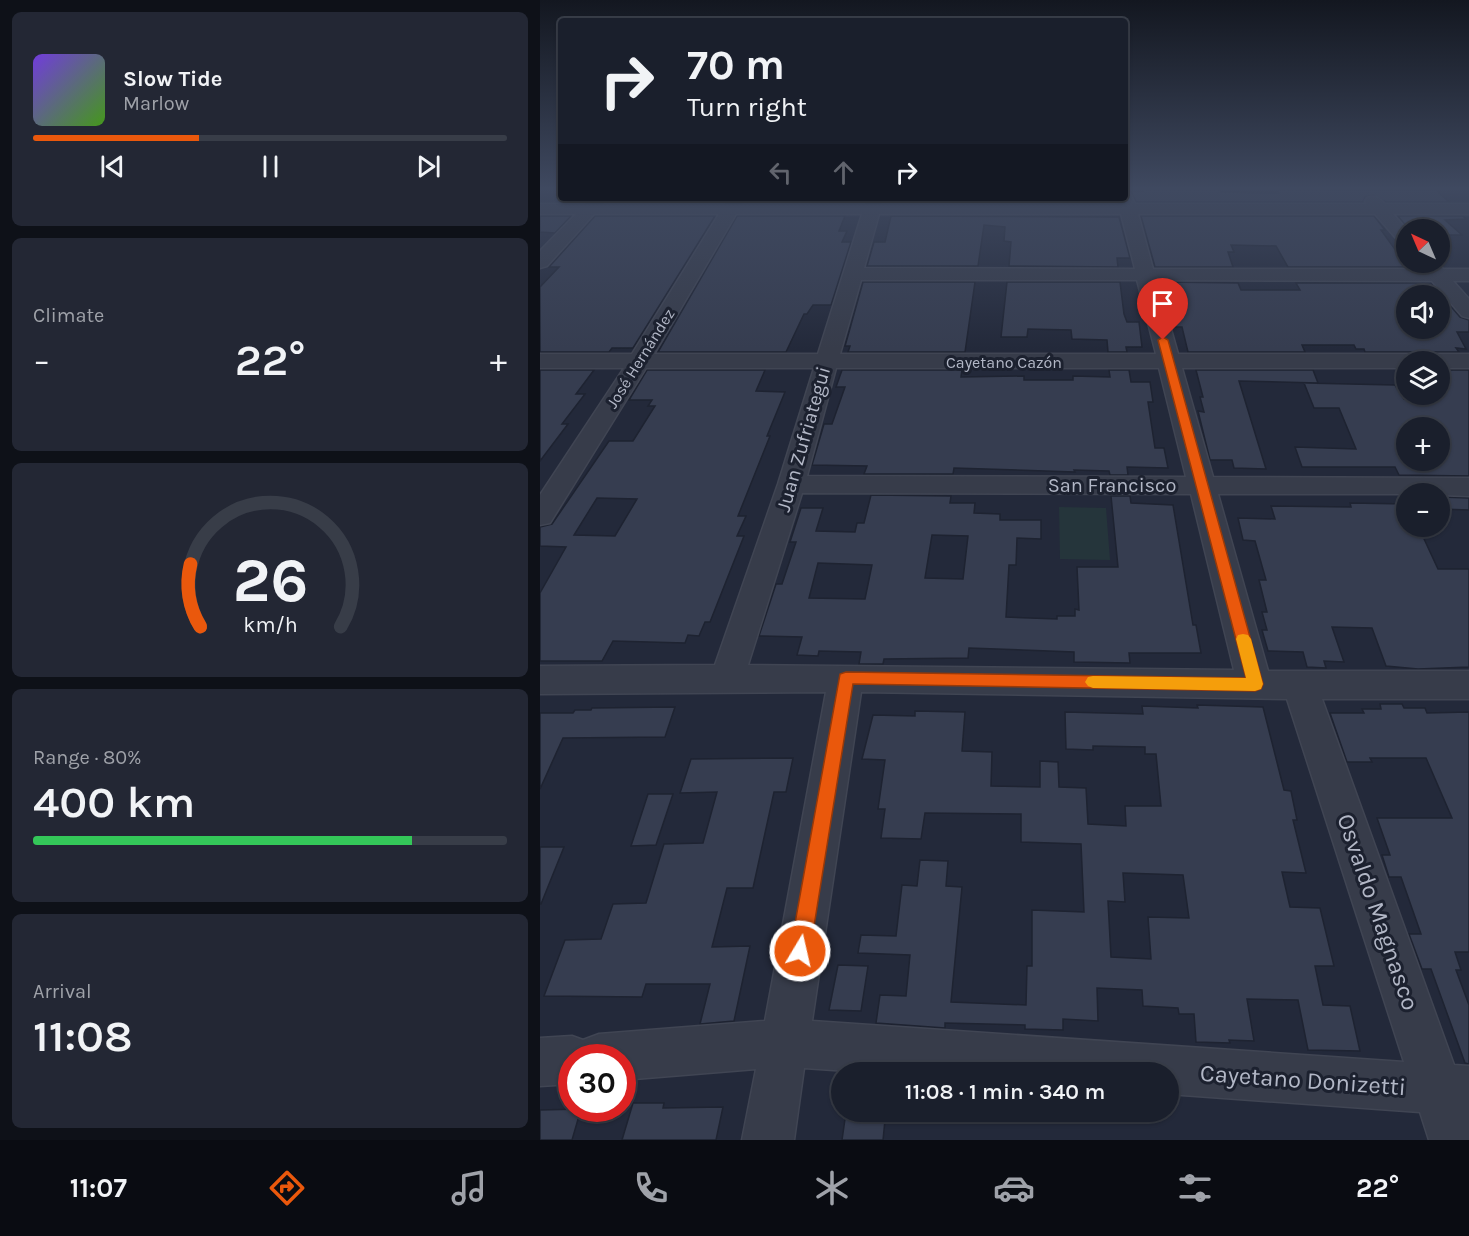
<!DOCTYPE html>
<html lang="en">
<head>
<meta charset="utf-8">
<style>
  :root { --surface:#1a1f2c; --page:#232734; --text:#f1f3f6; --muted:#9fa2a9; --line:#383d48; --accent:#ea580c }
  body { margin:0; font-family:Karla,sans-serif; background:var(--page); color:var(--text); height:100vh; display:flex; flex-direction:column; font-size:22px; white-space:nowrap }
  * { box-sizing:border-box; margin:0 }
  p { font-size:20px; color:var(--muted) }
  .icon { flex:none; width:33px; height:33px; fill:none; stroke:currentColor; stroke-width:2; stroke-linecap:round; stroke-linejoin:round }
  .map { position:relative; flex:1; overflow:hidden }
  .panel { display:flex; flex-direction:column; gap:12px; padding:12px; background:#0e1118; width:540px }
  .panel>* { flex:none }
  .banner { position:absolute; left:18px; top:18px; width:570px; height:183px; border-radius:6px; box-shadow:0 2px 4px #0004,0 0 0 2px var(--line); background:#1a1f2c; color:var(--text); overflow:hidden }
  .needle { width:39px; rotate:316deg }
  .buttons { position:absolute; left:856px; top:219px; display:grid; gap:12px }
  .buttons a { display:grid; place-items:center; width:54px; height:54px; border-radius:50%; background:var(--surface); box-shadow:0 2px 4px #0004,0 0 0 2px var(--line); font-size:30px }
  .speed { position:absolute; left:18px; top:1044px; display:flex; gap:12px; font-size:30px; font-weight:700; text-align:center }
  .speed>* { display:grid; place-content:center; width:78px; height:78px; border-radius:50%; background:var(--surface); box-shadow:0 2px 4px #0004,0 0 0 2px var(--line); line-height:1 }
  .speed .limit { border:9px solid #d22; background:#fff; color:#111 }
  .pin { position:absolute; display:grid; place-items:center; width:51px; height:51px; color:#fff; margin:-62px -26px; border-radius:50% 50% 50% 0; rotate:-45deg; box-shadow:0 0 6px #0007 }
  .pin .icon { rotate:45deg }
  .me { position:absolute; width:66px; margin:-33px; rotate:9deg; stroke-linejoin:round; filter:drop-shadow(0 0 4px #0008) }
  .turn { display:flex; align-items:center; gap:21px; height:126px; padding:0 30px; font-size:27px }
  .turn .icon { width:78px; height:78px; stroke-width:2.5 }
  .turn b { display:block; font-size:42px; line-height:51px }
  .lanes { display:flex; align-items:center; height:57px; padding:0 30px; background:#0003; justify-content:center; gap:30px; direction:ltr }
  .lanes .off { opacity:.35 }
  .big { font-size:45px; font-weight:600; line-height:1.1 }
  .panel .tile { flex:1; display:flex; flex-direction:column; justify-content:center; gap:9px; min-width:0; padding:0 21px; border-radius:9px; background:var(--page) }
  .panel .dial { align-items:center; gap:0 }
  .dial svg { height:156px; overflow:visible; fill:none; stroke:var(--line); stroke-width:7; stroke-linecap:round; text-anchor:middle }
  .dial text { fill:var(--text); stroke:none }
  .song { display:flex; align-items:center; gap:18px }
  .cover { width:72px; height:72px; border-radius:9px; background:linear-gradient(135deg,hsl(260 70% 55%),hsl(100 70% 35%)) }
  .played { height:6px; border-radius:3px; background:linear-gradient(90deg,var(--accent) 35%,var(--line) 35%) }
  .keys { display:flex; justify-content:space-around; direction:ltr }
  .heat { display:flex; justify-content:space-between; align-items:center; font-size:33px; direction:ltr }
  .charge { height:9px; border-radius:4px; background:linear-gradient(90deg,#34c759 80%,var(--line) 0) }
  .trip { position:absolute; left:291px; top:1062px; width:348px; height:60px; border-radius:30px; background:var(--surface); box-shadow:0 2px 4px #0004,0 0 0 2px var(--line); font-weight:600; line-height:60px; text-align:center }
  .tab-bar { display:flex; height:96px; justify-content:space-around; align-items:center; background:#0a0c12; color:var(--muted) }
  .tab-bar .icon { width:42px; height:42px }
  .tab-bar .selected { color:var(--accent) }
  .tab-bar b { font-size:27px; color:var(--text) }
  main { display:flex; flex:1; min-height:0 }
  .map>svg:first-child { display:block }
  .green { fill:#25353b }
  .building { fill:#363d50; stroke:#1e2331; stroke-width:1.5; fill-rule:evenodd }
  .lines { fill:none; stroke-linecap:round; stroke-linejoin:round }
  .minor-casing { stroke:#404553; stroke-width:3 }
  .minor { fill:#373c4a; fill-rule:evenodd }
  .route { fill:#ea580c; stroke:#983908; stroke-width:1.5 }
  .slow { fill:#f59e0b }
  .labels { text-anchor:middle; stroke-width:6; stroke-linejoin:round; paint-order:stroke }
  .far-street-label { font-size:16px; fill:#b2b7c6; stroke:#1c212f }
  .street-label { font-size:20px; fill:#b2b7c6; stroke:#1c212f }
  .near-street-label { font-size:24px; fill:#b2b7c6; stroke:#1c212f }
</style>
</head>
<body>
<main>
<section class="panel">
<div class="tile">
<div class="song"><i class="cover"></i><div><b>Slow Tide</b><p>Marlow</p></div></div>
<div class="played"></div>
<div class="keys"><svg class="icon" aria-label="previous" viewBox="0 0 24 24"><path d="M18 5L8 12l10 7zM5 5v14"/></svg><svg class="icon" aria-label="pause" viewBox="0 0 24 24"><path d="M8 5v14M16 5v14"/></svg><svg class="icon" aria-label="next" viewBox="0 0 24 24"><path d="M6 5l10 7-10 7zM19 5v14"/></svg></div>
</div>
<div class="tile"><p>Climate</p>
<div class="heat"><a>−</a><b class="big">22°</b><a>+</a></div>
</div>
<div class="tile dial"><svg viewBox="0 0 100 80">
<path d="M14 69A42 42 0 1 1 86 69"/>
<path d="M14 69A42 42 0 0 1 9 37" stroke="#ea580c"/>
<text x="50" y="56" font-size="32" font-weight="700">26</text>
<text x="50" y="72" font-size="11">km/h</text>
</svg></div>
<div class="tile"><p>Range · 80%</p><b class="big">400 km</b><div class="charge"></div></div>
<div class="tile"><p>Arrival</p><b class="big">11:08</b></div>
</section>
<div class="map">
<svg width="929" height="1140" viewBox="0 0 929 1140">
  <rect width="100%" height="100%" fill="#23293a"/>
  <!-- green -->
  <path class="green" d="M519,507l47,1 4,52 -50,-1z"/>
  <!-- building -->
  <path class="building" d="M603,189h77l1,3 58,1 -2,-4 159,1 13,12h-63l-13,-7 -8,2 -2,5h-227l-5,-11h12z
    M68,198h118l-2,4h-116z
    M207,198h106l-2,4h-105z
    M372,198h161l25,4h-187z
    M0,216h31l-16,17 -15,-1z
    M55,216h120l-82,132h-21l-3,4h-69v-65l19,-20h-10z
    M197,216h108l-6,15h8l-5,11h9l-20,63h-18l-6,9h-3l-18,38h-128z
    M351,216l228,1 11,41h-13l1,9 -109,-1 2,-24 -7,-1 1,-14 -21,-2 -6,41h-111l7,-24h11z
    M601,216h233l11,14h-4l26,36 12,1h-131l-12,-21 -45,-1 3,7h-6l5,15h-78z
    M858,216h65l3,3 -21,1 17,15h-22v-5h-31z
    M323,282h112l-10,70h-117l2,-6h-5l2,-7z
    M467,282h113l4,32 3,8h12l3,25h-16l1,5h-19l-1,-12 -35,-1 -1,-9 -43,-1 -1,8h-26z
    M621,282l77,1 3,7h59l-4,-7h135l29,34 9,3v12h-12l9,17 -10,-1 3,4h-94l-1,-3h-8l-2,-4h-52l3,7h-117l-6,-25h-9zM867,296h33v32h-33z
    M0,370h54l-18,24h9l-23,30h6l-28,37z
    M107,370h118l-9,21 29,1 -18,44h3l-32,80h8l-9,20h7l-34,86h-5l-6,14 -11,-1 -3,8 -72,-2 -11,20h-62v-68l26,-46 -26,-1v-19l12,-3 57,-83h24l22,-35h-7l4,-6h-23zM57,498l40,1 -22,37 -41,-1z
    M302,370h120l-1,7 63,-1v4h49v-4l37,1 -1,-7h20l2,12h19l3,20h-5l7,46h9l4,20 -41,-1 1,8h-18l-1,-4 -35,-1 1,2 -121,-4 -1,6h-89l3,-8 -55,-1 12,-41h8l13,-37h-9z
    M656,370h117l5,13 -79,-2 27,88 -32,-1 -2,-8h-22l-12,-49 6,1 -4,-15h3z
    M900,370h29v106l-70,-1 -4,-8h-93l-7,-20 61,2 -17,-41h-25l-10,-25 91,2 9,14h36zM867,428h33v32h-33z
    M331,495l80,1 -1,7h25l-1,10 26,1v6h41v19l-24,-1 -1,27h-7l-3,52 51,2v-3h18v-7l4,1 -2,-43h41l-7,-71h19l1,7 42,2 20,120h3l5,28h-72l1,10 -56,-1v-10l-105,-4 -1,10 -84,1 -1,5h-24l2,-12 -42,-1 -1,5 -21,-1 5,-18 -43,-1 17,-52h6l14,-42h-6l11,-34h22l-7,23 39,1 2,-9h7zM392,535l36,1 -5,43 -38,-1zM278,563l54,2 -7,34 -56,-1z
    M900,497l29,1v12l-29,-1z
    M810,503l57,1v22h11l20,43h31v98l-51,2 -32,-3 -14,-38 -40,-1 12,35 -20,-1 2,7 -19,-1 -4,-15 -35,-1 -6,-21h5l-5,-18h5l-8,-32h7l-11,-39 -12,-1 -5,-22 37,1 -4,-13 80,1z
    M840,704h22l2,4h21l2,5 42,-1v240h-14l6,18h-5l13,35v59l-4,-1 -34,-94h-9l-13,-35h12l-20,-57h-12l-7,-22h8l-13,-37h75l-26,-60h-56l2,4h-25l-17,-49h34l-2,-4h19z
    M657,705l66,2 21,83 7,1 6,29h-4l13,53 -24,-1 8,35 30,1 14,58h-19l8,39 27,1 10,45 -52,-1 -10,-50 -51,-1 7,42 -25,-1 1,3 -34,-1 -2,-28h-15l-1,-6 -35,-2 -1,-16 -45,-2 1,33 -35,-2v11l-38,-1v-4l-80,-2v5l-69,-5 4,-28 26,1 4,-41 -52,-2 3,-18 35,1 6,-51 15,1 3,-26 28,1 -2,25 16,1 -11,115 75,3 1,-39h5v-56l52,2 -3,-68 -60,-2v-28l-96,-1 -4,26 -40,-1 4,-29h-7l7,-49 -23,-1 11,-44 42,1v-5l50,1 -3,39 30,1 -1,34 49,1v-26l18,1 1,25 27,1 2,36 38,2 -1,-20h36l-5,-52h-11v-7l-52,-1v4l-27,-1 -1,-37 78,2 -1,-8 56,2zM583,873l60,2 6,43 -41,-1 3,42 -40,-2 -3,-56 17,1z
    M135,707l-10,30 -102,1 -23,51v-76h33l2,-3h16l1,-2z
    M253,758l-7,34h-12l-21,96h-26l-15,59 38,-1 -16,75 -34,3 10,-40h-64l-4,13 -98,-1 21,-56 36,-1 12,-35 33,-1 18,-59 39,-1 14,-51 -37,1 11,-34z
    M108,794h25l-17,51 -25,1z
    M0,847h24l-23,57h-1z
    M298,965l30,1 -7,45 -32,-1z
    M93,1103h31l-1,5 60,-1 -7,33h-94z
    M41,1109l-9,31h-32v-30z
    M305,1119l40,1 -2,20h-41z"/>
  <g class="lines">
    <!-- minor casing -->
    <g class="minor-casing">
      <path id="minor" d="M585,193l6,2 4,9h232l-2,-3 2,-3c9,-3 12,0 18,6h84v10h-76l14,16v15l-6,-1 -26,-30h-237l15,55h270l-3,-4 1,-3h16l6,7h26v12h-16l16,18v19l-7,-2 -30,-35 -275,-1 21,74h291v14h-29v-6h-33v6h-225l31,109 256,1v18l-29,-1v-1h-222l50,177h201v28h-147l132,366 15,1v74h-40l-9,-28 -252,-18v-22h-305l-59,-4 -10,72h-52l14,-71 -134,11v-22h-50v26l-32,2v-48l32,-2 11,4 16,-6 166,-13 61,-329 -286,2v-28l175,-1 63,-181 36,-116h-168l-96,155 -10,2v-30l84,-127h-84v-14h92l87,-140h-125l-47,52 -7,2v-17l36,-37h-36v-10h45l6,-6h14l1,2 -3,4h122l4,-6h16l-3,6h123l2,-6h16l-2,6h237l-1,-6h8zM196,214h126l-44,140h-164zM339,214h242l14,55 -271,-1zM321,280h276l19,74h-316zM296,368h323l27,109 -379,-1zM262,493l389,1 43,176 -486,-5zM321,692l426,7 117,363 -592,-41z"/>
    </g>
    <!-- minor -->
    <use href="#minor" class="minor"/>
  </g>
  <!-- sky -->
  <linearGradient id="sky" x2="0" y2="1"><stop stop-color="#131720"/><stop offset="0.54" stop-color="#3f4960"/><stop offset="1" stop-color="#3f4960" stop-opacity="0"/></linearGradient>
  <rect width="929" height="349" fill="url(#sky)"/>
  <!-- route -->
  <path class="route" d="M623,337l5,3 95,344 -2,5 -6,2 -402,-7 -43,267 -3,8 -7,3 -7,-3 -3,-8 50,-277 6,-2 400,6 -88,-338z"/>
  <!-- slow -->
  <path class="slow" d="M703,634l5,1 3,4 12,45 -2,5 -6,2 -162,-3 -5,-2 -3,-4 3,-5 5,-1 153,2 -10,-39 2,-4z"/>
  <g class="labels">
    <!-- far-street labels -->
    <g class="far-street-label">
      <text transform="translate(100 358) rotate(-58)" y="6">José Hernández</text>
      <text x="464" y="368">Cayetano Cazón</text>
    </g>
    <!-- street labels -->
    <g class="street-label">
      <text transform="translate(263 439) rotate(-74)" y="7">Juan Zufriategui</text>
      <text x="572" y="492">San Francisco</text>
    </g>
    <!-- near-street labels -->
    <g class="near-street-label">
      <text transform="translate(838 912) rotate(71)" y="8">Osvaldo Magnasco</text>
      <text transform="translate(763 1080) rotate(4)" y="8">Cayetano Donizetti</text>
    </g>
  </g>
</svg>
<div class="buttons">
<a><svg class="needle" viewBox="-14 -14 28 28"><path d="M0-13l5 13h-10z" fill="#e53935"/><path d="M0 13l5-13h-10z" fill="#9fa2a9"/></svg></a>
<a><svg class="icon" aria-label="sound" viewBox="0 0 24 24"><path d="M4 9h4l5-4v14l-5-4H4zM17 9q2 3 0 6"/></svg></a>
<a><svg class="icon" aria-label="layers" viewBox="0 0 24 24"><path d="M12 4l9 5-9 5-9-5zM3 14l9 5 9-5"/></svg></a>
<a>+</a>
<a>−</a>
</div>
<div class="speed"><div class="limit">30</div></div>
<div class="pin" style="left:623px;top:340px;background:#d93025"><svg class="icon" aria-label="arrive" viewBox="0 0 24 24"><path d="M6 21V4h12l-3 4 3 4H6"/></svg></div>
<svg class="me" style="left:260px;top:951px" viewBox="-20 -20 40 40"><circle r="17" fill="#ea580c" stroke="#fff" stroke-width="3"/><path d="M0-11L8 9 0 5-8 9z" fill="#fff"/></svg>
<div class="trip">11:08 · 1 min · 340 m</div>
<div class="banner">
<div class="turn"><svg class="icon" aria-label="right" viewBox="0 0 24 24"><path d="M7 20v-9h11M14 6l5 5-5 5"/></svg><div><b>70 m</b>Turn right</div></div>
<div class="lanes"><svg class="icon off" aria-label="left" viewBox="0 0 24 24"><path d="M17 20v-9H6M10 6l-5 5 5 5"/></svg><svg class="icon off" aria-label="ahead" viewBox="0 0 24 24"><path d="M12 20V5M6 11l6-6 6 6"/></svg><svg class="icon" aria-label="right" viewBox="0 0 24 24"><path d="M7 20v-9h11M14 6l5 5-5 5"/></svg></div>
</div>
</div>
</main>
<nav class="tab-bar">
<b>11:07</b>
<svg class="icon selected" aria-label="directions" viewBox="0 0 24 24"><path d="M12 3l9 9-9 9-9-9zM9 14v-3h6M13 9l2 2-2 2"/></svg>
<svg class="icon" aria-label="music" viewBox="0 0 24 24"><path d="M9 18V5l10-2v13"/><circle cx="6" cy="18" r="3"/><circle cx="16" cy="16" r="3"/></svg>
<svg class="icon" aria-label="phone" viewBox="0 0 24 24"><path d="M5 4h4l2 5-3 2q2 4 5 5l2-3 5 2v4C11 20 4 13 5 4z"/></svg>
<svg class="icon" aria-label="climate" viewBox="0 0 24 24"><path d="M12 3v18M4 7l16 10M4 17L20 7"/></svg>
<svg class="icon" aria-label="car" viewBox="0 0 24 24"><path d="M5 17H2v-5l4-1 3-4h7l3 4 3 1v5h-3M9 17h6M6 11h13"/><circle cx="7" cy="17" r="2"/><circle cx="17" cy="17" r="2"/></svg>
<svg class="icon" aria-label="filters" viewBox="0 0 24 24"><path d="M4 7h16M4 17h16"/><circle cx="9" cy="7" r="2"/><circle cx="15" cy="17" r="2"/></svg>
<b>22°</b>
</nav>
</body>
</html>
